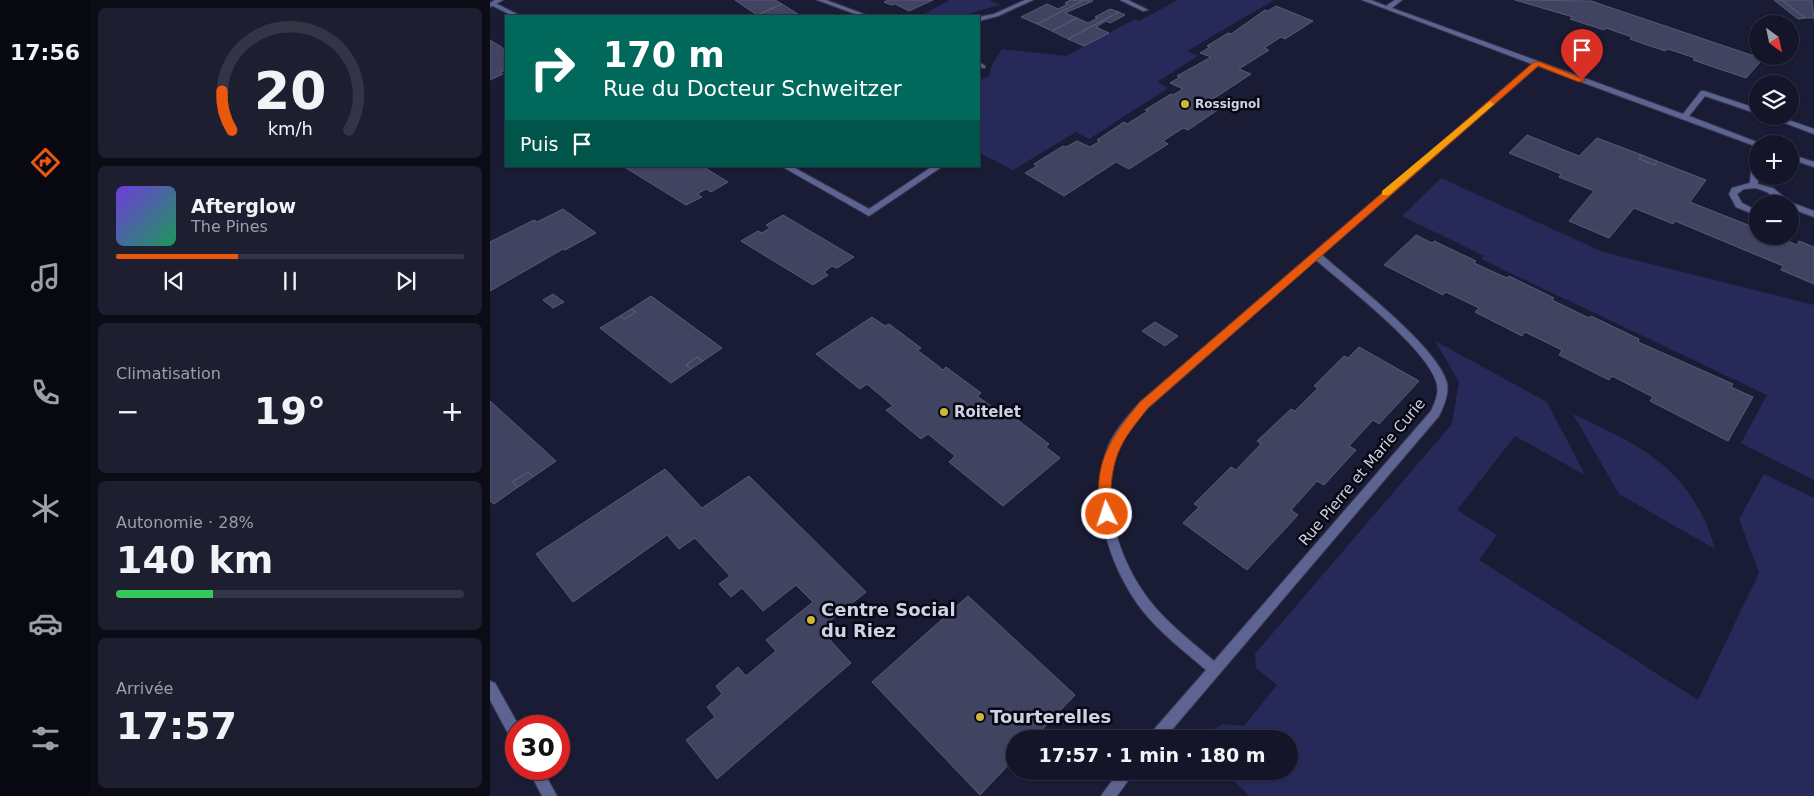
<!DOCTYPE html>
<html lang="fr">
<head>
<meta charset="utf-8">
<style>
  :root { --surface:#141528; --page:#1d1e30; --text:#f1f3f6; --muted:#9d9fa8; --line:#333445; --accent:#ea580c }
  body { margin:0; font-family:"DejaVu Sans",sans-serif; background:var(--page); color:var(--text); height:100vh; display:flex; flex-direction:column; font-size:19px; white-space:nowrap }
  * { box-sizing:border-box; margin:0 }
  p { font-size:16px; color:var(--muted) }
  .icon { flex:none; width:28px; height:28px; fill:none; stroke:currentColor; stroke-width:2; stroke-linecap:round; stroke-linejoin:round }
  .map { position:relative; flex:1; overflow:hidden }
  .panel { display:flex; flex-direction:column; gap:8px; padding:8px; background:#0b0c16; width:400px }
  .panel>* { flex:none }
  .guide { position:absolute; left:15px; top:15px; width:475px; height:152px; border-radius:0px; box-shadow:0 1px 4px #0004,0 0 0 1px var(--line); background:#00695c; color:#fff; overflow:hidden }
  .needle { width:32px; rotate:147deg }
  .buttons { position:absolute; left:1259px; top:15px; display:grid; gap:10px }
  .buttons a { display:grid; place-items:center; width:50px; height:50px; border-radius:50%; background:var(--surface); box-shadow:0 1px 4px #0004,0 0 0 1px var(--line); font-size:25px }
  .speed { position:absolute; left:15px; top:715px; display:flex; gap:10px; font-size:25px; font-weight:700; text-align:center }
  .speed>* { display:grid; place-content:center; width:65px; height:65px; border-radius:50%; background:var(--surface); box-shadow:0 1px 4px #0004,0 0 0 1px var(--line); line-height:1 }
  .speed .limit { border:8px solid #d22; background:#fff; color:#111 }
  .pin { position:absolute; display:grid; place-items:center; width:42px; height:42px; color:#fff; margin:-51px -21px; border-radius:50% 50% 50% 0; rotate:-45deg; box-shadow:0 0 5px #0007 }
  .pin .icon { rotate:45deg }
  .me { position:absolute; width:55px; margin:-28px; rotate:356deg; stroke-linejoin:round; filter:drop-shadow(0 0 4px #0008) }
  .turn { display:flex; align-items:center; gap:18px; height:105px; padding:0 15px; font-size:22px }
  .turn .icon { width:65px; height:65px; stroke-width:2.5 }
  .turn b { display:block; font-size:35px; line-height:42px }
  .then { display:flex; align-items:center; height:48px; padding:0 15px; background:#0003; gap:10px; font-size:19px }
  .big { font-size:38px; font-weight:700; line-height:1.1 }
  .panel .widget { flex:1; display:flex; flex-direction:column; justify-content:center; gap:8px; min-width:0; padding:0 18px; border-radius:8px; background:var(--page) }
  .panel .dial { align-items:center; gap:0 }
  .dial svg { height:130px; overflow:visible; fill:none; stroke:var(--line); stroke-width:7; stroke-linecap:round; text-anchor:middle }
  .dial text { fill:var(--text); stroke:none }
  .song { display:flex; align-items:center; gap:15px }
  .cover { width:60px; height:60px; border-radius:8px; background:linear-gradient(135deg,hsl(260 70% 55%),hsl(150 70% 35%)) }
  .played { height:5px; border-radius:2px; background:linear-gradient(90deg,var(--accent) 35%,var(--line) 35%) }
  .keys { display:flex; justify-content:space-around; direction:ltr }
  .heat { display:flex; justify-content:space-between; align-items:center; font-size:28px; direction:ltr }
  .charge { height:8px; border-radius:4px; background:linear-gradient(90deg,#34c759 28%,var(--line) 0) }
  .trip { position:absolute; left:516px; top:730px; width:292px; height:50px; border-radius:25px; background:var(--surface); box-shadow:0 1px 4px #0004,0 0 0 1px var(--line); font-weight:700; line-height:50px; text-align:center }
  main { display:flex; flex:1; min-height:0 }
  .tabs { display:flex; flex-direction:column; width:90px; justify-content:space-around; align-items:center; background:#080810; color:var(--muted) }
  .tabs .icon { width:35px; height:35px }
  .tabs .current { color:var(--accent) }
  .tabs b { font-size:22px; color:var(--text) }
  .map>svg:first-child { display:block }
  .green { fill:#272959 }
  .building { fill:#404460; stroke:#565b78 }
  .lines { fill:none; stroke-linecap:round; stroke-linejoin:round }
  .service-casing { stroke:#373951; stroke-width:2 }
  .minor-casing { stroke:#373951; stroke-width:2 }
  .tertiary-casing { stroke:#373951; stroke-width:2 }
  .service { fill:#5e6492; fill-rule:evenodd }
  .minor { fill:#5e6492; fill-rule:evenodd }
  .tertiary { fill:#5e6492; fill-rule:evenodd }
  .route { fill:#ea580c; stroke:#983908 }
  .slow { fill:#f59e0b }
  .poi-dot { fill:#d0b736; stroke:#070813; stroke-width:2 }
  .labels { text-anchor:middle; stroke-width:5; stroke-linejoin:round; paint-order:stroke }
  .far-poi-label { font-size:12px; font-weight:bold; fill:#cfd2e3; stroke:#070813; text-anchor:start }
  .poi-label { font-size:15px; font-weight:bold; fill:#cfd2e3; stroke:#070813; text-anchor:start }
  .street-label { font-size:15px; fill:#cfd2e3; stroke:#070813 }
  .near-poi-label { font-size:18px; font-weight:bold; fill:#cfd2e3; stroke:#070813; text-anchor:start }
</style>
</head>
<body>
<main>
<nav class="tabs">
<b>17:56</b>
<svg class="icon current" aria-label="directions" viewBox="0 0 24 24"><path d="M12 3l9 9-9 9-9-9zM9 14v-3h6M13 9l2 2-2 2"/></svg>
<svg class="icon" aria-label="music" viewBox="0 0 24 24"><path d="M9 18V5l10-2v13"/><circle cx="6" cy="18" r="3"/><circle cx="16" cy="16" r="3"/></svg>
<svg class="icon" aria-label="phone" viewBox="0 0 24 24"><path d="M5 4h4l2 5-3 2q2 4 5 5l2-3 5 2v4C11 20 4 13 5 4z"/></svg>
<svg class="icon" aria-label="climate" viewBox="0 0 24 24"><path d="M12 3v18M4 7l16 10M4 17L20 7"/></svg>
<svg class="icon" aria-label="car" viewBox="0 0 24 24"><path d="M5 17H2v-5l4-1 3-4h7l3 4 3 1v5h-3M9 17h6M6 11h13"/><circle cx="7" cy="17" r="2"/><circle cx="17" cy="17" r="2"/></svg>
<svg class="icon" aria-label="filters" viewBox="0 0 24 24"><path d="M4 7h16M4 17h16"/><circle cx="9" cy="7" r="2"/><circle cx="15" cy="17" r="2"/></svg>
</nav>
<section class="panel">
<div class="widget dial"><svg viewBox="0 0 100 80">
<path d="M14 69A42 42 0 1 1 86 69"/>
<path d="M14 69A42 42 0 0 1 8 45" stroke="#ea580c"/>
<text x="50" y="56" font-size="32" font-weight="700">20</text>
<text x="50" y="72" font-size="11">km/h</text>
</svg></div>
<div class="widget">
<div class="song"><i class="cover"></i><div><b>Afterglow</b><p>The Pines</p></div></div>
<div class="played"></div>
<div class="keys"><svg class="icon" aria-label="previous" viewBox="0 0 24 24"><path d="M18 5L8 12l10 7zM5 5v14"/></svg><svg class="icon" aria-label="pause" viewBox="0 0 24 24"><path d="M8 5v14M16 5v14"/></svg><svg class="icon" aria-label="next" viewBox="0 0 24 24"><path d="M6 5l10 7-10 7zM19 5v14"/></svg></div>
</div>
<div class="widget"><p>Climatisation</p>
<div class="heat"><a>−</a><b class="big">19°</b><a>+</a></div>
</div>
<div class="widget"><p>Autonomie · 28%</p><b class="big">140 km</b><div class="charge"></div></div>
<div class="widget"><p>Arrivée</p><b class="big">17:57</b></div>
</section>
<div class="map">
<svg width="1324" height="796" viewBox="0 0 1324 796">
  <rect width="100%" height="100%" fill="#1a1c35"/>
  <!-- green -->
  <path class="green" d="M460,0h39l11,5 -36,10 -44,1z
    M688,0h96l-87,51 11,5 -41,26 11,6 -79,51 -13,-7 -63,38 -34,-17v-72l11,-6 1,-8 11,-18 64,7 69,-37 4,2z
    M951,178l162,74 211,53v175l-73,-37 26,-48 -286,-136 3,-3 -82,-40z
    M945,341l112,61 38,73 -70,-39 -58,74 40,25 -18,25 219,140 61,-127 -20,-54 25,-45 50,24v298h-564l-26,-24 66,-1v-32h-78v-9l11,-6 21,2 33,-41 -21,-17 -1,-14 197,-230 7,-42z
    M1083,414c53,26 99,43 128,99 6,11 10,24 14,36l-96,-55z"/>
  <!-- building -->
  <path class="building" d="M245,0h40l7,4 -25,11z
    M398,0h45l-24,11 -14,-7 -4,1 -7,-3z
    M580,0h14l-47,24 -16,-7 26,-13 11,5 10,-5 -3,-1z
    M594,0l9,1 -28,12 12,5 -25,13 -15,-7z
    M1025,0l76,1 172,58 -17,19 -53,-18 2,-2 -27,-9 -3,2 -35,-12 2,-2 -26,-9 -2,2 -34,-11 3,-2z
    M1284,0h8l23,18 -7,1z
    M1292,0h30l2,18h-9z
    M292,4l19,12 -44,-1z
    M786,6l37,15 -28,18 -4,-2 -17,11 5,2 -30,19 12,5 -41,27 12,6 -34,23 -5,-2 -20,13 5,3 -39,25 -13,-7 -52,34 -39,-23 12,-7 -3,-2 29,-18 3,1 11,-6 13,6 10,-6 -3,-1 27,-18 3,2 21,-13 -3,-1 26,-16 2,1 10,-6 -13,-6 10,-6 -3,-1 34,-19 -11,-4 10,-6 -3,-1 21,-13 3,1 34,-24 3,1z
    M620,9l9,3 -51,27 -16,-8 25,-13 11,5 10,-5 -3,-1z
    M629,12l6,3 -15,8 -4,-2 -10,6 13,6 -25,13 -16,-7z
    M0,40l16,10v20l-6,2 3,2 -13,6z
    M1037,135l52,21 18,-18 45,17 -3,4 16,6 2,-4 49,19 -16,22 68,27v7h18l21,9 2,-4 15,6v37l-33,-14 2,-4 -108,-45 -2,3 -39,-16 -25,30 -40,-17 25,-30 -35,-14 2,-3 -52,-21z
    M1152,155l15,6 -2,4 -16,-6z
    M139,166h73l26,16 -17,10 -5,-3 -9,5 5,3 -16,8 -60,-37z
    M73,209l33,24 -31,17 -2,-1 -73,42v-49l44,-22 3,2z
    M293,215l71,42 -17,11 -5,-2 -8,6 4,3 -15,10 -72,-44 17,-10 4,2 8,-5 -4,-3z
    M926,235l16,8 2,-2 42,20 -2,2 33,15 2,-2 45,22 -2,2 37,18 2,-2 48,23 -1,3 95,42 -2,3 22,10 -25,44 -78,-40 3,-4 -41,-21 -3,4 -50,-25 3,-5 -37,-18 -3,4 -47,-24 4,-4 -33,-16 -3,3 -59,-30z
    M63,294l11,8 -11,6 -10,-8z
    M161,296l71,52 -19,13 -6,-4 -11,8 5,4 -20,14 -71,-55 20,-12 5,3 11,-7 -5,-3z
    M141,309l5,3 -11,7 -5,-3z
    M382,317l13,9 4,-2 32,24 -4,2 20,15 6,5 3,-3 35,26 -4,3 29,21 4,-3 39,30 -3,3 14,11 -57,48 -54,-44 6,-6 -27,-22 -7,5 -35,-29 7,-4 -26,-22 -7,5 -44,-35z
    M665,322l23,14 -13,10 -23,-15z
    M869,347l60,34 -40,43 -6,-4 -24,26 7,4 -32,35 -7,-4 -26,29 7,5 -51,55 -64,-47 16,-16 -5,-3 37,-37 5,3 25,-26 -4,-3 34,-32 4,2 23,-23 -4,-2 30,-30 4,2z
    M207,357l6,4 -12,8 -5,-4z
    M0,401l66,60 -23,16 -5,-5 -16,10 6,5 -24,17 -4,-3z
    M175,469l37,39 47,-32 117,116 -46,37 31,34 -134,116 -31,-39 29,-23 -8,-10 15,-13 -6,-8 22,-19 8,9 30,-25 -10,-11 47,-38 -17,-17 -33,26 -21,-23 -11,9 -12,-13 11,-8 -35,-38 -16,11 -12,-14 -94,67 -37,-48z
    M38,472l5,5 -15,10 -6,-5z
    M478,596l107,99 -42,44h-18v19l-35,37 -108,-113z"/>
  <g class="lines">
    <!-- service casing -->
    <g class="service-casing">
      <path id="service" d="M1265,163h3v21l15,4 17,14 24,9v6l-24,-9v-4h-8l-15,-12 -11,-4 -12,1 -7,5 5,9 16,8v5l-22,-9 -7,-13 3,-6 18,-5 1,-12z"/>
    </g>
    <!-- minor casing -->
    <g class="minor-casing">
      <path id="minor" d="M327,0h9l43,16h-8z
        M535,0h8l-35,16 -19,5v-4l15,-3z
        M630,0h8l20,10 -5,1z
        M872,0h9l15,6 9,-6h7l-10,8 291,106 18,-23h3l54,18v5l-53,-18 -16,20 73,28 -7,2 -217,-80 -216,189c29,26 116,92 125,128 2,11 -3,23 -8,33l-275,323h-16l2,-5 56,-64c-22,-19 -46,-37 -64,-60 -32,-42 -53,-106 -36,-158 6,-19 21,-35 34,-50l392,-338zM826,260c30,26 109,87 120,121 4,11 -1,21 -5,30l-217,250c-22,-19 -46,-37 -64,-60 -31,-40 -51,-101 -34,-150 6,-17 20,-31 32,-43z
        M3,2l26,13 1,1h-7l-22,-11 -1,-1z
        M489,62l6,4v2l-6,-1z
        M1276,116h11l37,13v5z
        M1300,154l24,8v5l-24,-8z
        M291,166h10l78,43 64,-43h10l-74,50z
        M0,681l5,2 24,43h-3v15l-5,-2 -21,-39z
        M38,769h14l15,27h-15z
        M629,771h16l-18,25h-16z"/>
    </g>
    <!-- tertiary casing -->
    <g class="tertiary-casing">
      <path id="tertiary" d="M5,0h8l-13,7v-4z"/>
    </g>
    <!-- service -->
    <use href="#service" class="service"/>
    <!-- minor -->
    <use href="#minor" class="minor"/>
    <!-- tertiary -->
    <use href="#tertiary" class="tertiary"/>
  </g>
  <!-- route -->
  <path class="route" d="M1044,62h6l46,18 -7,2 -41,-16 -390,342c-22,28 -34,41 -37,79 0,10 5,22 0,31l-4,2 -4,-2c-4,-7 -3,-15 -4,-23 -3,-38 18,-65 41,-93z"/>
  <!-- slow -->
  <path class="slow" d="M1000,101l4,3 -1,1 -104,90h-7v-4z"/>
  <!-- markers -->
  <g class="poi-dot">
    <circle cx="695" cy="104" r="5"/>
    <circle cx="454" cy="412" r="5"/>
    <circle cx="321" cy="620" r="5"/>
    <circle cx="490" cy="717" r="5"/>
  </g>
  <g class="labels">
    <!-- far-poi labels -->
    <g class="far-poi-label">
      <text x="705" y="108">Rossignol</text>
    </g>
    <!-- poi labels -->
    <g class="poi-label">
      <text x="464" y="417">Roitelet</text>
    </g>
    <!-- street labels -->
    <g class="street-label">
      <text transform="translate(872 472) rotate(-50)" y="5">Rue Pierre et Marie Curie</text>
    </g>
    <!-- near-poi labels -->
    <g class="near-poi-label">
      <text x="331" y="616">Centre Social<tspan x="331" dy="21">du Riez</tspan></text>
      <text x="500" y="723">Tourterelles</text>
    </g>
  </g>
</svg>
<div class="buttons">
<a><svg class="needle" viewBox="-14 -14 28 28"><path d="M0-13l5 13h-10z" fill="#e53935"/><path d="M0 13l5-13h-10z" fill="#9d9fa8"/></svg></a>
<a><svg class="icon" aria-label="layers" viewBox="0 0 24 24"><path d="M12 4l9 5-9 5-9-5zM3 14l9 5 9-5"/></svg></a>
<a>+</a>
<a>−</a>
</div>
<div class="speed"><div class="limit">30</div></div>
<div class="pin" style="left:1092px;top:80px;background:#d93025"><svg class="icon" aria-label="arrive" viewBox="0 0 24 24"><path d="M6 21V4h12l-3 4 3 4H6"/></svg></div>
<svg class="me" style="left:617px;top:514px" viewBox="-20 -20 40 40"><circle r="17" fill="#ea580c" stroke="#fff" stroke-width="3"/><path d="M0-11L8 9 0 5-8 9z" fill="#fff"/></svg>
<div class="trip">17:57 · 1 min · 180 m</div>
<div class="guide">
<div class="turn"><svg class="icon" aria-label="right" viewBox="0 0 24 24"><path d="M7 20v-9h11M14 6l5 5-5 5"/></svg><div><b>170 m</b>Rue du Docteur Schweitzer</div></div>
<div class="then">Puis<svg class="icon" aria-label="arrive" viewBox="0 0 24 24"><path d="M6 21V4h12l-3 4 3 4H6"/></svg></div>
</div>
</div>
</main>
</body>
</html>
